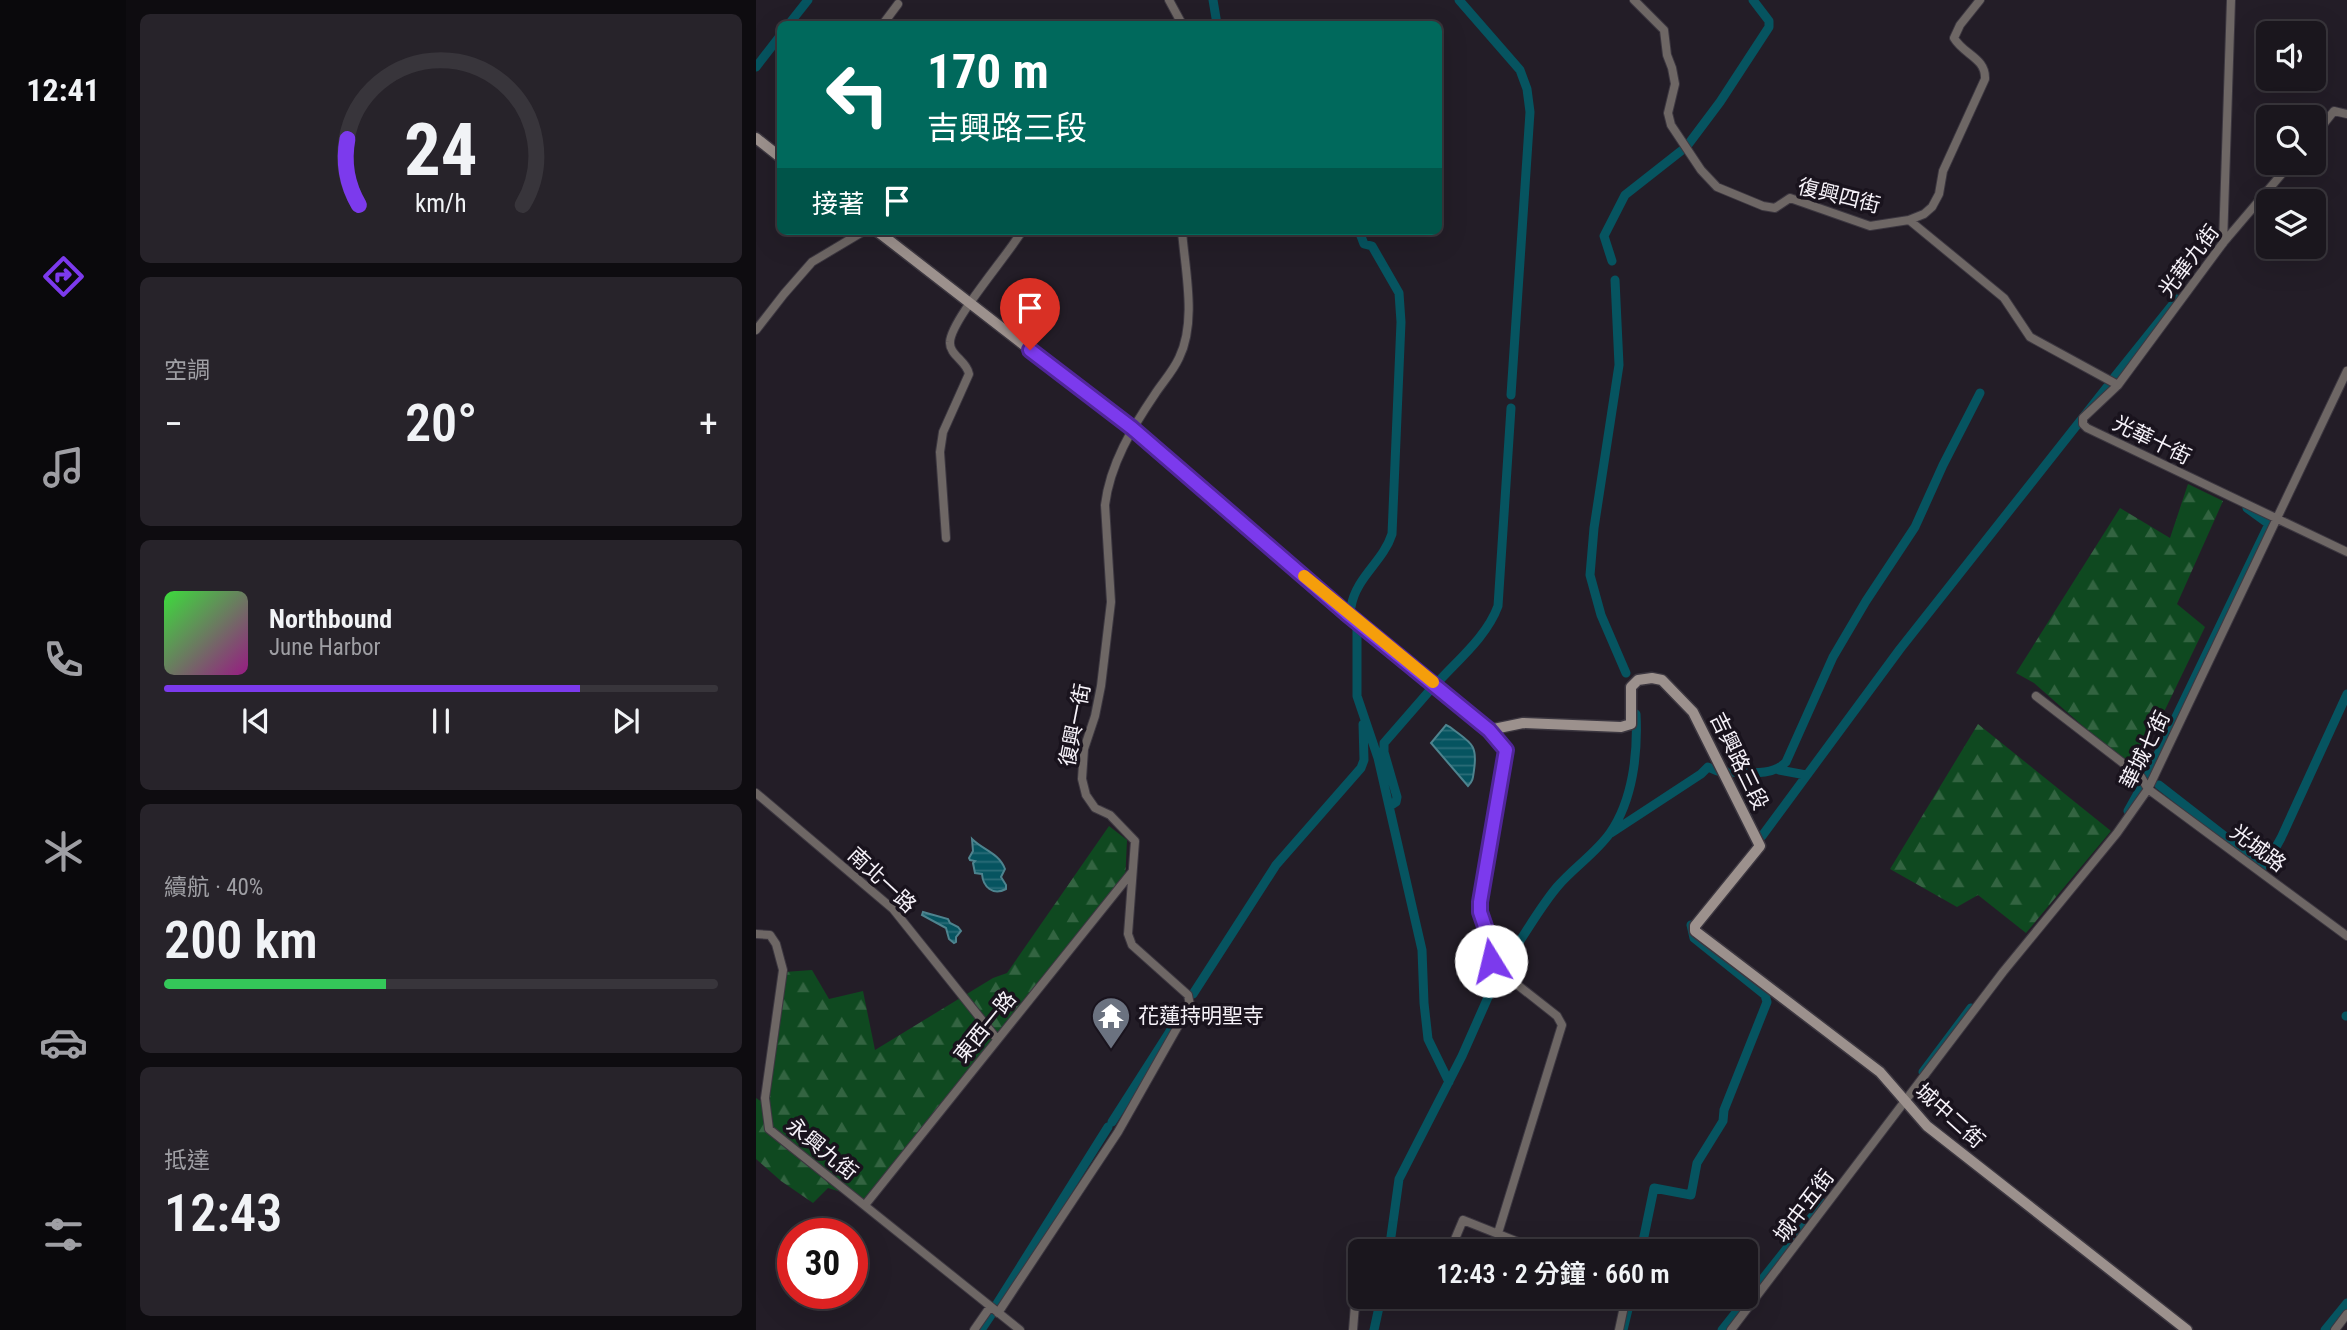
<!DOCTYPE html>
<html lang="zh-TW">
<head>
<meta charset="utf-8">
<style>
  :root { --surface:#1a161d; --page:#27232a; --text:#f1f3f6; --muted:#9f9fa4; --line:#38353b; --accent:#7c3aed }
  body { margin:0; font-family:"Roboto Condensed","Noto Sans TC",sans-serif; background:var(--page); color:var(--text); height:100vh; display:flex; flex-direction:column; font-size:26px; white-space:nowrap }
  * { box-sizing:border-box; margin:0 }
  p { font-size:23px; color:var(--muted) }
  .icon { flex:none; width:38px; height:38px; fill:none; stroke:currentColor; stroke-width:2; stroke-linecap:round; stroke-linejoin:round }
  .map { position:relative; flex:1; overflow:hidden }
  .drawer { display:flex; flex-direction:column; gap:14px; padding:14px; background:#0e0c10; width:630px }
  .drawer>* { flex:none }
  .top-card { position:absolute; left:21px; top:21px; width:665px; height:214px; border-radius:10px; box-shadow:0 7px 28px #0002,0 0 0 2px var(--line); background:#00695c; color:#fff; overflow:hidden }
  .fabs { position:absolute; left:1500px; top:21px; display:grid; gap:14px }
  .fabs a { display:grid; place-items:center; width:70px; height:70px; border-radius:10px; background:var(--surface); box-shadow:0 7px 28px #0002,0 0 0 2px var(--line); font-size:35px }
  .speed { position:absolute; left:21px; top:1218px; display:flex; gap:14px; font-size:35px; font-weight:700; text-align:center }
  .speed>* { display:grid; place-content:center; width:91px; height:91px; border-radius:50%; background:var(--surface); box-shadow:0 7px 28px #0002,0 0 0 2px var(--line); line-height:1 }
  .speed .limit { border:10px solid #d22; background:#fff; color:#111 }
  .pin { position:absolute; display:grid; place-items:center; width:60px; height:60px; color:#fff; margin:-72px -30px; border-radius:50% 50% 50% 0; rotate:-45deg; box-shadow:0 0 7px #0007 }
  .pin .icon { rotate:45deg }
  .me { position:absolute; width:77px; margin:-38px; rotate:351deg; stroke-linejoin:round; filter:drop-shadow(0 0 5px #0008) }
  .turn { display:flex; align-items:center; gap:24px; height:147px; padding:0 35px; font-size:32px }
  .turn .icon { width:91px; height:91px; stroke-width:2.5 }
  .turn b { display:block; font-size:49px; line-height:60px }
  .then { display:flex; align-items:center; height:66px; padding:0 35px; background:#0003; gap:14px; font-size:26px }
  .big { font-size:52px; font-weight:600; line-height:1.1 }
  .drawer .widget { flex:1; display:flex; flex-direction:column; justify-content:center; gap:10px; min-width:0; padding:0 24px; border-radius:10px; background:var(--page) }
  .drawer .dial { align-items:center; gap:0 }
  .dial svg { height:182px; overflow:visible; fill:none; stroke:var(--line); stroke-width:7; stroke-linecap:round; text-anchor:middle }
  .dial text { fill:var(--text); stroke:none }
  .song { display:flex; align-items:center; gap:21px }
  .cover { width:84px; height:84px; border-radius:10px; background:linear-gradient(135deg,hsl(120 70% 55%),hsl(310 70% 35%)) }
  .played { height:7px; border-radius:4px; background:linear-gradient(90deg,var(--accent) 75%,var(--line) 75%) }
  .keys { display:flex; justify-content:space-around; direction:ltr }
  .heat { display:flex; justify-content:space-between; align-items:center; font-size:38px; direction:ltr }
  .charge { height:10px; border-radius:5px; background:linear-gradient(90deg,#34c759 40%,var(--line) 0) }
  .trip { position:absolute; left:592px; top:1239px; width:410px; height:70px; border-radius:10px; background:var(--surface); box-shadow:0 7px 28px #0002,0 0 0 2px var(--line); font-weight:600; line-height:70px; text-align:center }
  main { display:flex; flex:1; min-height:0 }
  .menu { display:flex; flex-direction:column; width:126px; justify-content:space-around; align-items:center; background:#0a090c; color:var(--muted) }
  .menu .icon { width:49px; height:49px }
  .menu .current { color:var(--accent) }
  .menu b { font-size:32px; color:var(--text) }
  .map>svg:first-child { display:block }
  .forest { fill:url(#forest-firs) }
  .water { fill:url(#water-rules); stroke:#4e838e; stroke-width:2 }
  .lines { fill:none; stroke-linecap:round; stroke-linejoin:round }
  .canal { stroke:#065460; stroke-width:9 }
  .street-casing { stroke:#3c3740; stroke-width:10 }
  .secondary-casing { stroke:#3c3740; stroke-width:13 }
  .street { stroke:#6e6765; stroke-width:8 }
  .secondary { stroke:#9c918d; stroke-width:10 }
  .route-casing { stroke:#51269a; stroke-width:18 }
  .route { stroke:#7c3aed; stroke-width:12 }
  .slow { stroke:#f59e0b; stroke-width:12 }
  .labels { text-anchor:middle; stroke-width:7; stroke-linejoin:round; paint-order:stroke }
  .street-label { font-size:21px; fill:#f6f2f9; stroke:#19131d }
  .poi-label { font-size:21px; fill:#f6f2f9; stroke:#19131d; text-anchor:start }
</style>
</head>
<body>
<main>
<nav class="menu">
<b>12:41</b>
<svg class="icon current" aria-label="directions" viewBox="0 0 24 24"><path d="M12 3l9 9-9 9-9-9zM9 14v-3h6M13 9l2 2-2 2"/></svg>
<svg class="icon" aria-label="music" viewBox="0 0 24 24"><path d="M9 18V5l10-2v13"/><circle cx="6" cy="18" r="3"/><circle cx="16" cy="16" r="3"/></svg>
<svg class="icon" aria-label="phone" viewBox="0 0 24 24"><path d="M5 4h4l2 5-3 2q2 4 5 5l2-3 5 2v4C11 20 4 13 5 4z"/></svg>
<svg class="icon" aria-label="climate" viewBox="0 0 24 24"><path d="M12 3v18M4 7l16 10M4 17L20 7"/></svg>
<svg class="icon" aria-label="car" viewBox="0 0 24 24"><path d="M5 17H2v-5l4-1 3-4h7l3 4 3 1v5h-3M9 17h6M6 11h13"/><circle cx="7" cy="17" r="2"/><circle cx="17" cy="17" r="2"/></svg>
<svg class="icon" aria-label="filters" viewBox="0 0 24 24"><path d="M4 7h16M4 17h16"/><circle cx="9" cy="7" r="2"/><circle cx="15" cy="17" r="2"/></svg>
</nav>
<section class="drawer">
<div class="widget dial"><svg viewBox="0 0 100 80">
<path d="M14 69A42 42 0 1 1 86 69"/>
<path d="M14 69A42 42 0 0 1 9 40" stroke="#7c3aed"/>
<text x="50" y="56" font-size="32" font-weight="700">24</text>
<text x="50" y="72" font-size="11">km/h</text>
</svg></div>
<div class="widget"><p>空調</p>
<div class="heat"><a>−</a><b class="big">20°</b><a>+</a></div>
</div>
<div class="widget">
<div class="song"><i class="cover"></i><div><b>Northbound</b><p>June Harbor</p></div></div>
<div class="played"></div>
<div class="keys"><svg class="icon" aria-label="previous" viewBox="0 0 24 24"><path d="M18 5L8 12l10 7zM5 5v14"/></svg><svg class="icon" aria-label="pause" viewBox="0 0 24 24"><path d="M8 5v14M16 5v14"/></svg><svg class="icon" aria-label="next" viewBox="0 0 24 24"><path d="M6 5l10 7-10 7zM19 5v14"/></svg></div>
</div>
<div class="widget"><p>續航 · 40%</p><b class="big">200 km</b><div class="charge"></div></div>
<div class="widget"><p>抵達</p><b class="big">12:43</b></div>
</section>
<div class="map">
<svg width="1591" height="1330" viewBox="0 0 1591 1330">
  <defs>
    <pattern id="forest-firs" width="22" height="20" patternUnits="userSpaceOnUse" patternTransform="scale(1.75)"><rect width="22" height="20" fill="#0f4920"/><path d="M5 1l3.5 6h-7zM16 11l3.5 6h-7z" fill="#336441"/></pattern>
    <pattern id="water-rules" width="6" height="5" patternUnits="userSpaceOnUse" patternTransform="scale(1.75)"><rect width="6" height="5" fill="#065460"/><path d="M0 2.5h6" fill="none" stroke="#2b6d78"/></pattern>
  </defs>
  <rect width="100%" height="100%" fill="#231d27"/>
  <!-- forest -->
  <path class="forest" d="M1432,484l35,17 -46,103 28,23 -70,145 -101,-89 -18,-10 104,-165 50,30z
    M1222,724l133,107 -85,102 -48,-38 -21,12 -67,-38z
    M353,826l18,14 -2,42 -261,317 -36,-11 -15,15 -32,-22 -25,-22v-61l6,4 22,-130 28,-2 17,29 34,-8 12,59 118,-72 14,-5z"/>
  <!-- water -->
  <path class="water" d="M690,725l4,2c20,16 28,16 24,43 -1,8 -1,11 -6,16l-37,-43z
    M216,839c11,11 27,14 33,30l-4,8 5,8v4c-13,7 -23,-2 -24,-15l-7,-1 -2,-10 2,-2 -5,-1 -1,-2 4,-7z
    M167,912l25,7 2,4 8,4 3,4 -5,6v5l-2,1 -5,-4 -3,-11 -24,-13z"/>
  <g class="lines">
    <!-- canal -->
    <path class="canal" d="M457,0l4,24
      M703,0l61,70 7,19 3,23 -19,283
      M33,24l19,-24
      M0,67l24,-31
      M931,146l33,-44 49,-75v-6l-16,-21
      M856,261l-8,-25 21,-41 56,-44
      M859,280l4,85 -25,163 -4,47 11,40 25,58
      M1356,380l65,-81
      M595,607c5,-30 32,-45 41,-73l9,-212 -2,-29 -27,-47 -8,-2 -5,-13
      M601,629v67l21,62 44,192 2,53 4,36 21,43
      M682,682c21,-23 49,-46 60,-76l13,-198
      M1023,770l27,5
      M972,772c19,0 44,5 58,-10l47,-105 33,-56 49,-74 28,-62 37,-72
      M1392,775l121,-251 -22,-16
      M1403,785l104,81 3,-1 15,-27 66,-144
      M634,806l6,-4 1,-5 -13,-45v-9l47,-54
      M1372,811l15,-27
      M855,833l90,-59 7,-7 9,4
      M1006,836l138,-187 207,-262
      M747,967c18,-26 34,-56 54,-80 16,-19 39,-34 53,-54 23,-33 28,-80 26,-119
      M437,994l83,-129 85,-97 3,-8 -1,-36
      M1590,1016h1
      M1167,1072l48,-64
      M356,1122l69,-108
      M633,1251l10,-72 63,-123 35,-79
      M885,1251l13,-63 37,7 6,-32 26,-42 1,-11 43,-108 -2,-7 -71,-57 -3,-13
      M239,1307l113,-180
      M225,1330l10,-15
      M618,1330l7,-32
      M867,1330l8,-33
      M966,1330l101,-127
      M1569,1330l22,-27"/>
    <!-- street casing -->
    <g class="street-casing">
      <path id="street" d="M413,0l13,24
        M878,0l30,30 3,25 5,13 3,16 -7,29 3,12 30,45 16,17 46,19 12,2 15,-10 80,28 39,-6 15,-6 8,-7 7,-13 4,-23 42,-92c1,-21 -21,-24 -31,-41l6,-13 20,-25
        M127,24l15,-20
        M1558,136l20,-25 13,3
        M1153,220l95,78 26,39 88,48 -35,33v6l4,4 260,124
        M1467,243l8,-243
        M0,330l28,-36 28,-32 52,-31
        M1362,385l105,-142 68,-80
        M190,538l-6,-86 3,-20 26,-58c-2,-13 -20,-19 -19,-32 1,-22 58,-87 72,-111
        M1280,696l105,81 7,12 199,147
        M733,730l17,20 -26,152v10l10,29 1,20 14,14 52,41 5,9 -64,208
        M0,793l137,116 104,130
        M0,934l14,1 6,9 7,26 -18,128 4,31 251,201
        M109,1205l267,-333
        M694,1251l13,-31 78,31
        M625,1297l9,2 6,-2
        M242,1313l120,-181 72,-127 -2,-10 -56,-50 -4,-11 7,-93 -25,-26 -15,-7 -9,-13 -4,-16 2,-30 11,-33 6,-30 10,-84 -6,-97c5,-41 27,-77 50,-111 8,-12 18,-23 24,-36 18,-36 6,-88 3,-127
        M218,1330l16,-23
        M597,1330l2,-25 5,-8
        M863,1330l7,-33
        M975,1330l272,-358 114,-139 31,-44 199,-418
        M1579,1330l12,-16"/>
    </g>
    <!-- secondary casing -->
    <g class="secondary-casing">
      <path id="secondary" d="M0,138l24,19
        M121,231l254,197 216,185 142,117 34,-7 98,4 10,-3v-37l7,-7 14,-2 10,2 31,32 67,134 -65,80v5l185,141 47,54 260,204"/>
    </g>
    <!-- street -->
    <use href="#street" class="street"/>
    <!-- secondary -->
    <use href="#secondary" class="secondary"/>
  </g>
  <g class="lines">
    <!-- route casing -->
    <g class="route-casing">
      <path id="route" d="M274,350l102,78 214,185 143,117 17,20 -26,152v10l10,29 1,20"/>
    </g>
    <!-- route -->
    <use href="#route" class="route"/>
    <!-- slow -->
    <path class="slow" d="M548,576l129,106"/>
  </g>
  <!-- icons -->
  <defs>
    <g id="temple-pin" transform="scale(2.0125)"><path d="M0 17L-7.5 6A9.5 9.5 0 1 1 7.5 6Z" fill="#6b7280" stroke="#19131d"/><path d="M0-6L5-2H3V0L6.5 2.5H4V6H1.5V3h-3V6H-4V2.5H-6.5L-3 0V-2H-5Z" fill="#fff"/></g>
  </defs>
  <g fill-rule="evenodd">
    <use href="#temple-pin" x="355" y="1016"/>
  </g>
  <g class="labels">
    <!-- street labels -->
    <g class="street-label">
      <text transform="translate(1083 196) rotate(14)" y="7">復興四街</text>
      <text transform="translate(1433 261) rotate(-53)" y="7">光華九街</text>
      <text transform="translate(1396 440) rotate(26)" y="7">光華十街</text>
      <text transform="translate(319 725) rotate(-79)" y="7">復興一街</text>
      <text transform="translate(1389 750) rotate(-63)" y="7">華城七街</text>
      <text transform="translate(983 761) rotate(64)" y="7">吉興路三段</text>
      <text transform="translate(1502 848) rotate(37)" y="7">光城路</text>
      <text transform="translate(126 880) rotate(43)" y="7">南北一路</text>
      <text transform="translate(229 1027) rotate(-51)" y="7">東西一路</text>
      <text transform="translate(1194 1116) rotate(42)" y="7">城中二街</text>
      <text transform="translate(66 1149) rotate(39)" y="7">永興九街</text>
      <text transform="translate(1048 1206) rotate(-53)" y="7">城中五街</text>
    </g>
    <!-- poi labels -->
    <g class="poi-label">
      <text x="382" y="1023">花蓮持明聖寺</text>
    </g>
  </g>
</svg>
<div class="fabs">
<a><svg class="icon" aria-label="sound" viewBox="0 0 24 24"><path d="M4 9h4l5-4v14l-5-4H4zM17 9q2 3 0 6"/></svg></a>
<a><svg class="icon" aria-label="search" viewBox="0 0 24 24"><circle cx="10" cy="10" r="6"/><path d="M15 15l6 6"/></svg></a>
<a><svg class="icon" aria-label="layers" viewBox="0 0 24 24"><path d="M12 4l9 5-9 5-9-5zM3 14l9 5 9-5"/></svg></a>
</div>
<div class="speed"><div class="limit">30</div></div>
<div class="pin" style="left:274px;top:350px;background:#d93025"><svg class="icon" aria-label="arrive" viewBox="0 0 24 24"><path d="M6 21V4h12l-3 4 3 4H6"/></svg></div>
<svg class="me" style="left:735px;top:961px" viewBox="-20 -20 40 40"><circle r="19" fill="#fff"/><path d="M0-13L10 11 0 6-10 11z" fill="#7c3aed"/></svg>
<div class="trip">12:43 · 2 分鐘 · 660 m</div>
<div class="top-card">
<div class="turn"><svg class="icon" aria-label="left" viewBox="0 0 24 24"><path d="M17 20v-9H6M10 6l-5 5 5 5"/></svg><div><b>170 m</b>吉興路三段</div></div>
<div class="then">接著<svg class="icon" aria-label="arrive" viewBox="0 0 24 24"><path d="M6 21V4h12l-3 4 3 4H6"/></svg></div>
</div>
</div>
</main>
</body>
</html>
